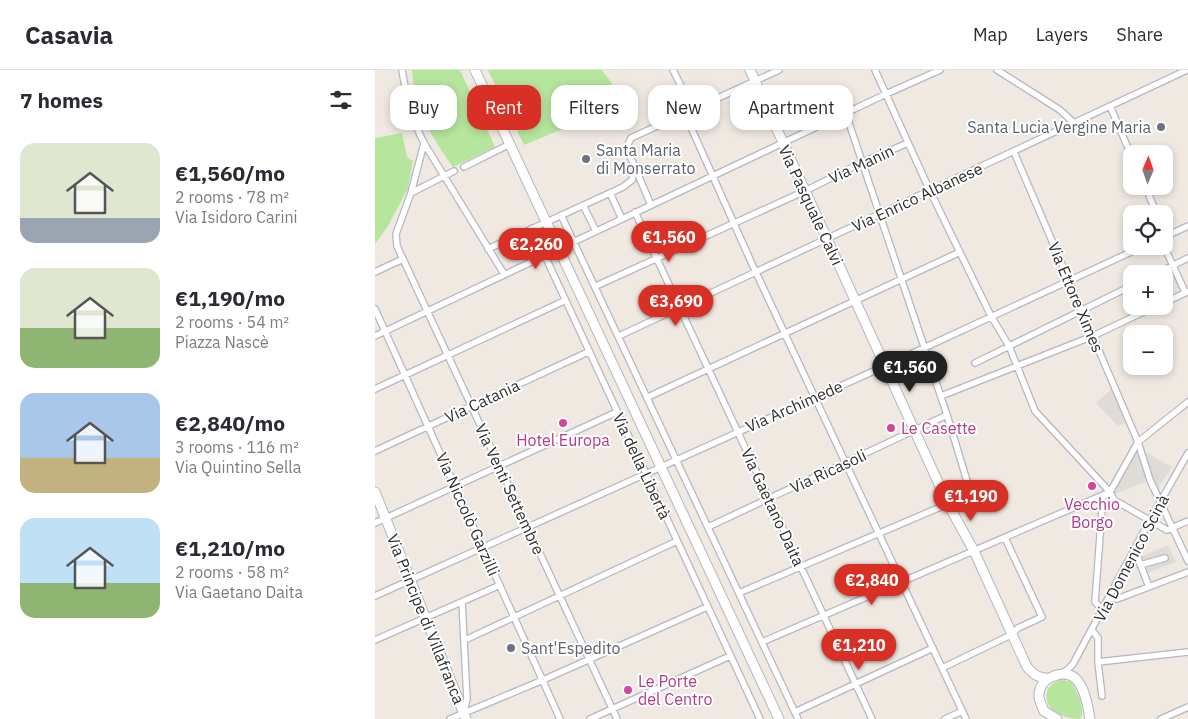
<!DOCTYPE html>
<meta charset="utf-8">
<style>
:root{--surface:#fff;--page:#f2f2f3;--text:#2b2b33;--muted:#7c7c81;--line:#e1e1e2;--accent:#d93025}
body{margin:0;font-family:"IBM Plex Sans",sans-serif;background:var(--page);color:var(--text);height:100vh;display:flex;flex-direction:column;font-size:19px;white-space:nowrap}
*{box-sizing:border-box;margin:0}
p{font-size:16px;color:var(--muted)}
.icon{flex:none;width:28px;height:28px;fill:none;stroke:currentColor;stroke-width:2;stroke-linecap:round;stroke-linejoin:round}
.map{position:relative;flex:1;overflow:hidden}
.details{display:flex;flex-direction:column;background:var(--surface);width:375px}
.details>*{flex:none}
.hud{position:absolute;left:15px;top:15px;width:475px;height:45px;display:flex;gap:10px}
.needle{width:32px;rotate:2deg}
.fabs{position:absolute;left:748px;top:75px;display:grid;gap:10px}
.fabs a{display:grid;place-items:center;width:50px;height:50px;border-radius:10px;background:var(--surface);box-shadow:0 2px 8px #0003;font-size:25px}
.price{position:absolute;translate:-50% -42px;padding:0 11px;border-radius:18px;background:var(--accent);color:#fff;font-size:16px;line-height:32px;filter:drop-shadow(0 1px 2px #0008)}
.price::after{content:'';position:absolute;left:50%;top:30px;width:15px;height:11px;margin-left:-8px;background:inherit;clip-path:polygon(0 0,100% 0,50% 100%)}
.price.current{background:#222;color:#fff}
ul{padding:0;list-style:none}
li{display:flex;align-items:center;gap:15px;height:125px;padding:0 20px}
li span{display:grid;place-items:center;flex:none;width:140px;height:100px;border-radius:15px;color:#555}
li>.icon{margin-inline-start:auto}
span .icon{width:60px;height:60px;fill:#fffc;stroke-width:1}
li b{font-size:21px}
h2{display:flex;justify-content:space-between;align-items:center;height:60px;padding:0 20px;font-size:21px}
.chip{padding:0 18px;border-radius:15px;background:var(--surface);box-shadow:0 2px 8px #0003;font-size:18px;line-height:45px}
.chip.current{background:var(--accent);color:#fff}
header{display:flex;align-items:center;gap:30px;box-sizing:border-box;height:70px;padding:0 25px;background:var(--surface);border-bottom:1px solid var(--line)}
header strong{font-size:24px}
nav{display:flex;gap:28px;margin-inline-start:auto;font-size:18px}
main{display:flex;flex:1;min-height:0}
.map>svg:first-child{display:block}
.green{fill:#b6e59e}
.plaza{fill:#dfdcd8}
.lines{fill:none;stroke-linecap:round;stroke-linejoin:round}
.street-casing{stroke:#b4b7c1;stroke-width:8}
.secondary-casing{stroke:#b4b7c1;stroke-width:11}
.street{stroke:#fff;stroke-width:5.5}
.secondary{stroke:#fff;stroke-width:9}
.worship-dot{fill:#6b7280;stroke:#fff;stroke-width:2}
.hotel-dot{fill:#d1479c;stroke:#fff;stroke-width:2}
.labels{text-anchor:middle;stroke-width:4;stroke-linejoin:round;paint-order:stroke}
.worship-label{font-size:16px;fill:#5b616d;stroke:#fff;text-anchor:start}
.street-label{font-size:16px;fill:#2e2e2e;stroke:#fff}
.hotel-label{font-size:16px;fill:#b23c85;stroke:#fff;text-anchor:start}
</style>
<header>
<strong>Casavia</strong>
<nav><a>Map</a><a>Layers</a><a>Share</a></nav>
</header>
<main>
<section class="details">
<h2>7 homes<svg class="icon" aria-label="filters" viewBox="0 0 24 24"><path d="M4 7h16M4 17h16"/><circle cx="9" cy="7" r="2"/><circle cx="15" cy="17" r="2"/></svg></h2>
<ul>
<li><span style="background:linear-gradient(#dfe7d0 75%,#9aa5b1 0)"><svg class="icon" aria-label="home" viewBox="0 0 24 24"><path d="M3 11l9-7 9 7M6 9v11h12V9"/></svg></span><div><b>€1,560/mo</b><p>2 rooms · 78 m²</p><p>Via Isidoro Carini</p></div></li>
<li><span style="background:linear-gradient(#dfe7d0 60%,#8fb573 0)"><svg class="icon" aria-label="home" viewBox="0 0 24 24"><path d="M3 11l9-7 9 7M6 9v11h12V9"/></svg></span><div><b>€1,190/mo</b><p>2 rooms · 54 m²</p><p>Piazza Nascè</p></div></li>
<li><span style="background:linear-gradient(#a9c7e8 65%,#c2b280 0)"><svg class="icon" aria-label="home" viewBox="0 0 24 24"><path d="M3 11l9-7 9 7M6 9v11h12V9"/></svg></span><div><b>€2,840/mo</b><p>3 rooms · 116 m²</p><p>Via Quintino Sella</p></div></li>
<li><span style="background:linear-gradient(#bfe0f5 65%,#8fb573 0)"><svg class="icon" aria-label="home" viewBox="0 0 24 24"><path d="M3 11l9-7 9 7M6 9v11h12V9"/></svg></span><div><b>€1,210/mo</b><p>2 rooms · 58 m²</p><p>Via Gaetano Daita</p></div></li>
</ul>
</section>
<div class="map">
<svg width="813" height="649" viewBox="0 0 813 649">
<rect width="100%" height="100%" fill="#efe9e1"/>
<path class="green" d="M37,0h48l35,77 -42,20c-14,-20 -29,-42 -36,-66 -3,-10 -4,-21 -5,-31z
M113,0h114l9,12 16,37 -14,6 -3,-8 -24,11 -4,-7 -58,24z
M27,63l5,24 6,4 -5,27 -20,38 -13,18v-106z
M688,610l8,2c6,9 15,28 9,37 -10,0 -24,-4 -30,-12 -9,-12 0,-26 13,-27z"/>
<path class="plaza" d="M739,317l15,34 -11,5 -22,-23z
M760,376l37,21 -16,25 -6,-12 -35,14 -5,-2z
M793,475l8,17 -34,13 -6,-16z"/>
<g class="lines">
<g class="street-casing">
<path id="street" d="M27,0c4,25 10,50 22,73l80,131
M298,0l20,40
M500,0l55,121 61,125 18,30 26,65 75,81 4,8 53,30 21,-9
M622,0l63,40 14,13
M735,36l21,49
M310,44l67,150 214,455
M639,82l124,290 12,38 38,81
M89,97l46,-23
M770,116l12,28
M36,123l43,-22
M235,123l12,26
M208,135l13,26
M276,135l-23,-54v-7l3,-6 148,-68
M260,142l237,507
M186,145l237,504
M157,158l228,491
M789,167l24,-11
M789,176l21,46
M113,179l135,-62 9,-7 2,-11
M28,189l214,460
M0,202l28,-13 -6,-13 -1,-12 15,-41 13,-50
M781,204l32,-16
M221,216l209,-95 58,-29 45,-19
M789,233l23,-11
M0,239l185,410
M0,266l511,-242 54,-24
M244,266l568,-266
M600,293l156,-77
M0,319l189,-88
M566,326l152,-60 63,-30
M273,327l312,-145
M0,381l213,-99
M0,453l242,-111
M333,457l239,-112
M758,481l5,7 11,29
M765,495l25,-7
M364,523l232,-99 -24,-79 -101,-301
M0,526l510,-230 259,-120
M734,528l8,1 71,-27
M87,532l5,97 -3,12
M727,539l-7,-7 8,-106
M717,560l6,8v24l4,34
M0,570l125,-55
M90,570l212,-99
M387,572l348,-150 28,-50 50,-40
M723,592l90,-10
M567,598l69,-33 7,-7 24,-11 -37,-79
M686,603l6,-3 6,-6 77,-144 38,-67
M420,642l138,-64
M75,649l93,-39 164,-73
M215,649l140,-63
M570,649l17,-8
M786,649l27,-12"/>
</g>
<g class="secondary-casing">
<path id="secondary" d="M100,0l304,649
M375,0l198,434 26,47 53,116c7,8 13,12 23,11
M0,422l91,227
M682,649l-13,-8c-3,-7 -7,-14 -4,-22 4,-13 26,-20 36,-10 9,9 12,28 14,40"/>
</g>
<use href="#street" class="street"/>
<use href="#secondary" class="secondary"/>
</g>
<g class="worship-dot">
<circle cx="786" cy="57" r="5"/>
<circle cx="211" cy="89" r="5"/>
<circle cx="136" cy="578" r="5"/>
</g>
<g class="hotel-dot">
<circle cx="188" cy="353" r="5"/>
<circle cx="516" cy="358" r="5"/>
<circle cx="717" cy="416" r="5"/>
<circle cx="253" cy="620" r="5"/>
</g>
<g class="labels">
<g class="worship-label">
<text x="776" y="63" text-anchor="end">Santa Lucia Vergine Maria</text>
<text x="221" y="86">Santa Maria<tspan x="221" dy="18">di Monserrato</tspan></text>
<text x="146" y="584">Sant'Espedito</text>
</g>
<g class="street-label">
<text transform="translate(486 94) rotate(-25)" y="6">Via Manin</text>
<text transform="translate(542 127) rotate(-25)" y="6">Via Enrico Albanese</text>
<text transform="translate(436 135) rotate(65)" y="6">Via Pasquale Calvi</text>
<text transform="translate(701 227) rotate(67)" y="6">Via Ettore Ximes</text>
<text transform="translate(107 331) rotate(-25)" y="6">Via Catania</text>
<text transform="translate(419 336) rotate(-24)" y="6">Via Archimede</text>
<text transform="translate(267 396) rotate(65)" y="6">Via della Libertà</text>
<text transform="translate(453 401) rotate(-25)" y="6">Via Ricasoli</text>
<text transform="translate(135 419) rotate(65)" y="6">Via Venti Settembre</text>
<text transform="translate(398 437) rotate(65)" y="6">Via Gaetano Daita</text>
<text transform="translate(93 444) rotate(66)" y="6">Via Niccolò Garzilli</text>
<text transform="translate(756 488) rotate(-62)" y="6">Via Domenico Scinà</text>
<text transform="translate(51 549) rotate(68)" y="6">Via Principe di Villafranca</text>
</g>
<g class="hotel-label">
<text x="526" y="364">Le Casette</text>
<text x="188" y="376" text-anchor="middle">Hotel Europa</text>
<text x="717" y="440" text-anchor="middle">Vecchio<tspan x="717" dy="18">Borgo</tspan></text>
<text x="263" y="617">Le Porte<tspan x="263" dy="18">del Centro</tspan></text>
</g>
</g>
</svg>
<div class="fabs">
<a><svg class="needle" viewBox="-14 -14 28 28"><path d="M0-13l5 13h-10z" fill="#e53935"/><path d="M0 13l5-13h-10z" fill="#7c7c81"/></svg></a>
<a><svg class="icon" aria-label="locate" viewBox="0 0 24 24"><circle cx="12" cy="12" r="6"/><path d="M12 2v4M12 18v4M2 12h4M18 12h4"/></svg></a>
<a>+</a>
<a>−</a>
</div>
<b class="price" style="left:294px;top:193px">€1,560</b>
<b class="price" style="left:161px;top:200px">€2,260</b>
<b class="price" style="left:301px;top:257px">€3,690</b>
<b class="price current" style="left:535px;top:323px">€1,560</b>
<b class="price" style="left:596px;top:452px">€1,190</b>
<b class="price" style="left:497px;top:536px">€2,840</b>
<b class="price" style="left:484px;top:601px">€1,210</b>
<div class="hud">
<a class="chip">Buy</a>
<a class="chip current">Rent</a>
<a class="chip">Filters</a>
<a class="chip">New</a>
<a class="chip">Apartment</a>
</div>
</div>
</main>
